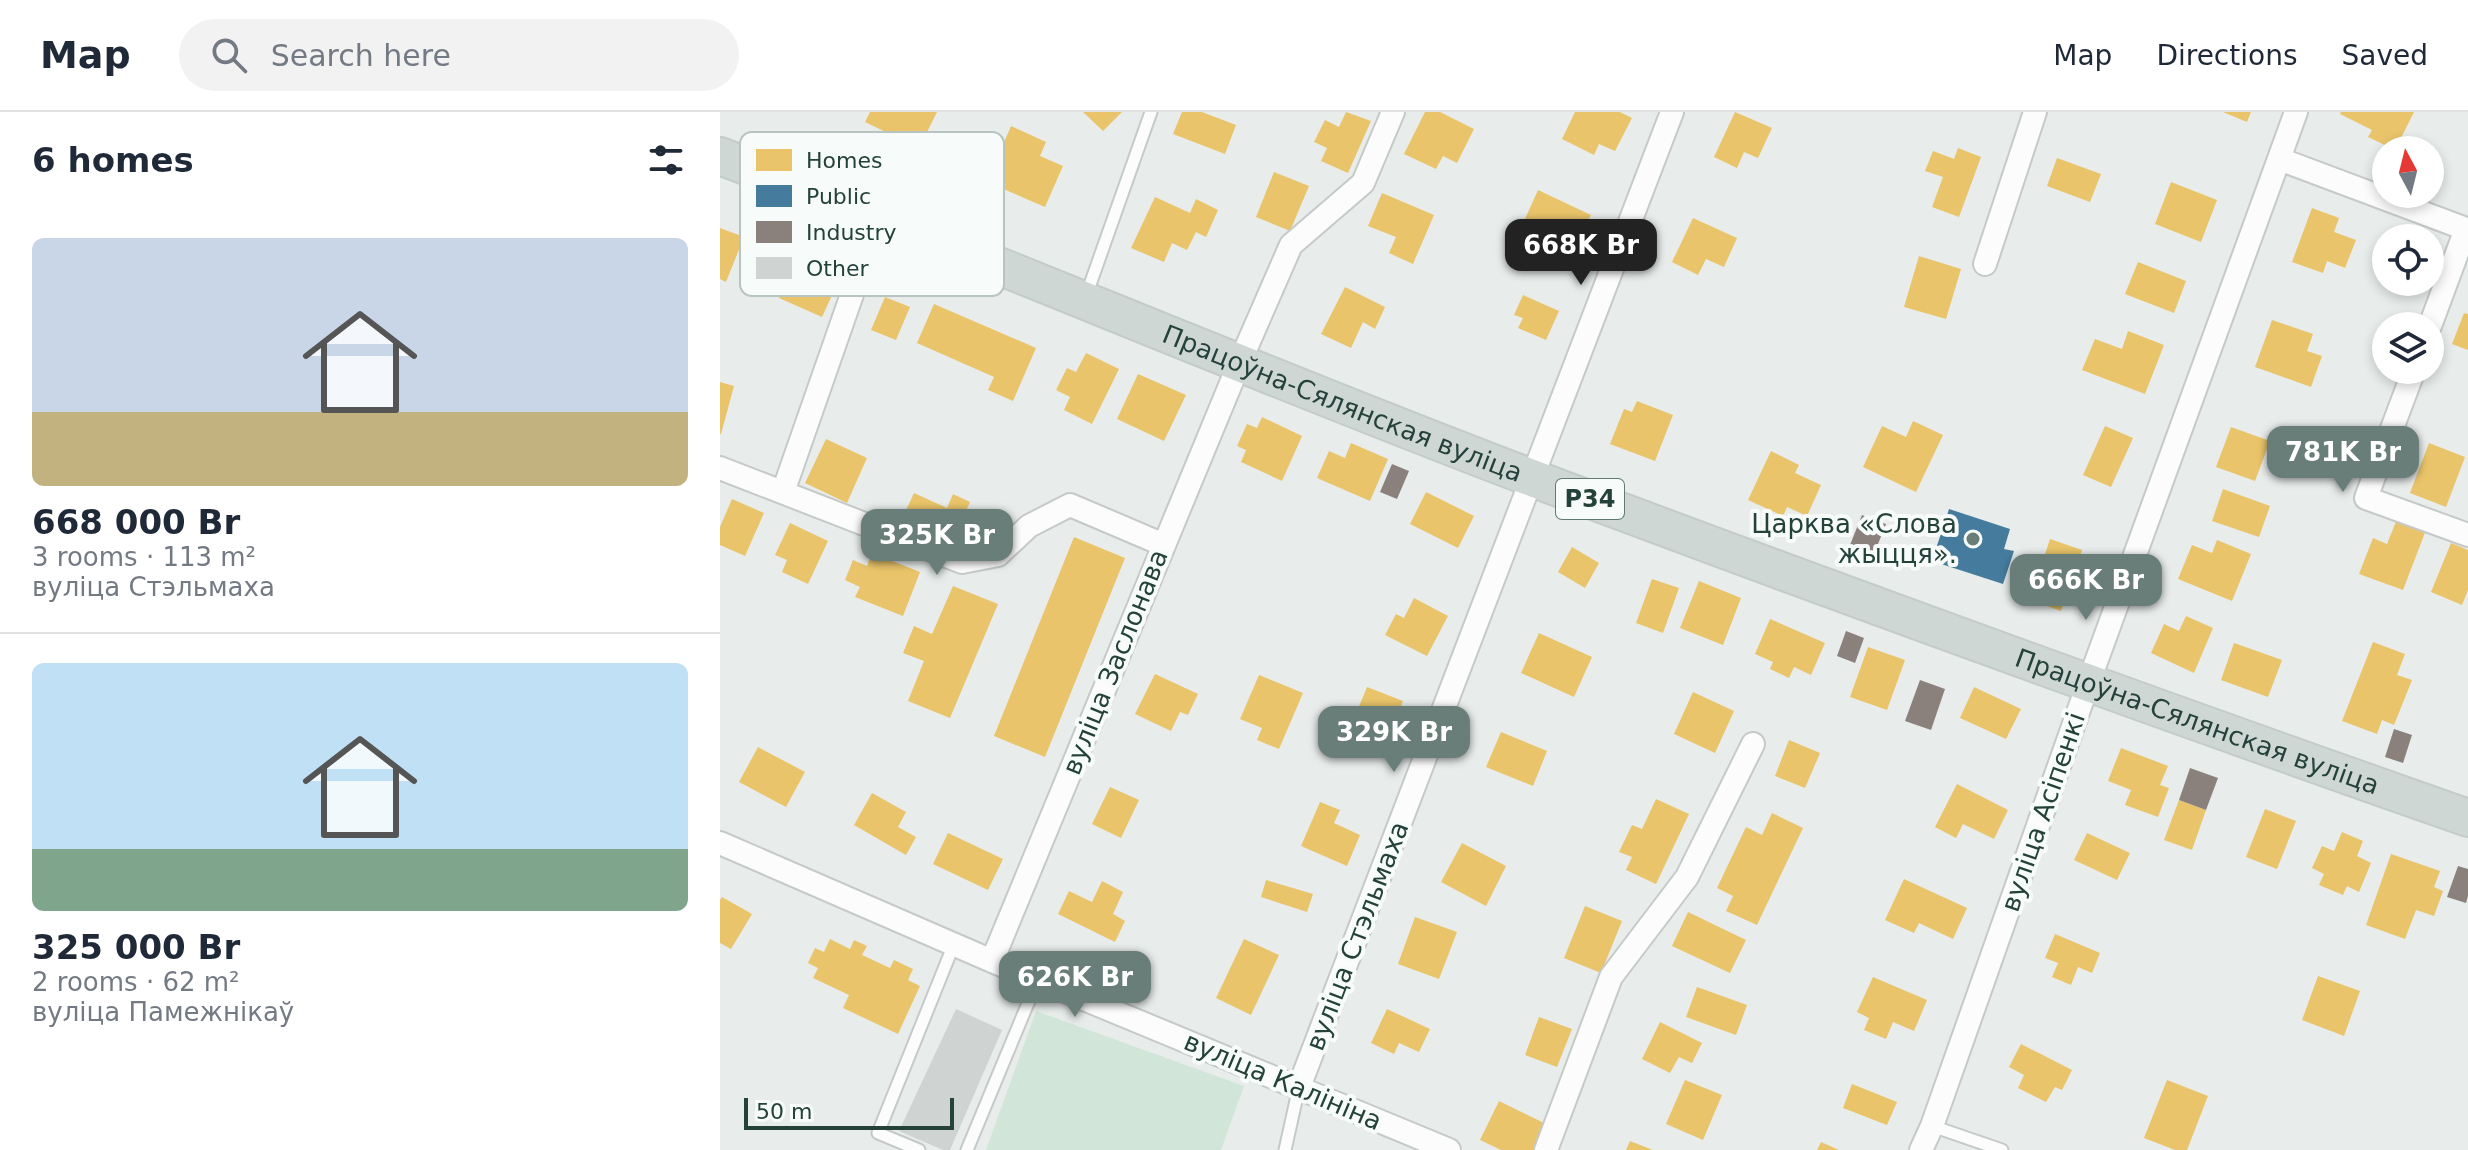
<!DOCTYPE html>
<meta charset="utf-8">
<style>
:root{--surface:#fff;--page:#f2f2f3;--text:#1f2937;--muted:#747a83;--line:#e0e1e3;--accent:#697e78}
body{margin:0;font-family:"DejaVu Sans",sans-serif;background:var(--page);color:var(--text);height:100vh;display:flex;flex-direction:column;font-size:30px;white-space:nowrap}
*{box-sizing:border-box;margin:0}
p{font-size:26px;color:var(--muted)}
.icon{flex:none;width:44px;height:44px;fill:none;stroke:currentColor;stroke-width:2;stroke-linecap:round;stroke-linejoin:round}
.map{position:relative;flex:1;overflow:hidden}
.side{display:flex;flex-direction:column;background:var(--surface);width:720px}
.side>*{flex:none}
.needle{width:52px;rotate:353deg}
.controls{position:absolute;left:1652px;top:24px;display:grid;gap:16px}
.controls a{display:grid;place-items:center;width:72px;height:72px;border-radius:50%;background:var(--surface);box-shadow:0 4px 12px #0003;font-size:40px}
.scale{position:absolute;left:24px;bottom:20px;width:210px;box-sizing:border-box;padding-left:8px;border:4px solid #24423a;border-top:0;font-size:22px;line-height:28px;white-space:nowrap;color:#24423a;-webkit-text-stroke:6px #f7fbf9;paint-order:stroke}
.price{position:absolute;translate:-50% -68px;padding:0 18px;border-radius:16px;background:var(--accent);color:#fff;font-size:26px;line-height:52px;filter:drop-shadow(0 2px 4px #0008)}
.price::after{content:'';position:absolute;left:50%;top:48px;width:24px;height:18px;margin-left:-12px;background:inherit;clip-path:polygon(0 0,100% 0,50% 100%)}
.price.on{background:#222;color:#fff}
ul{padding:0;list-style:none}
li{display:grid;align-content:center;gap:16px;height:424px;padding:0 32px}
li+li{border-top:2px solid var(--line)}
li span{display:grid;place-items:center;height:248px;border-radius:12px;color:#555}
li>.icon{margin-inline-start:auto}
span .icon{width:144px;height:144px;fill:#fffc;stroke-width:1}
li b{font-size:34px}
h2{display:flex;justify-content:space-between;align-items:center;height:96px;padding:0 32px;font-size:34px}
header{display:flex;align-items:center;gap:48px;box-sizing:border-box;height:112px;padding:0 40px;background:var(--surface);border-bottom:2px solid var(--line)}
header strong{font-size:38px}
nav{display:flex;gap:44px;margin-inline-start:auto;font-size:28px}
.search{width:560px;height:72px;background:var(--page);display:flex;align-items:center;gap:20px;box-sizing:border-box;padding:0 28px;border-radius:44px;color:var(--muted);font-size:30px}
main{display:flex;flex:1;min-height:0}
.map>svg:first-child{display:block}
.green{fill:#d1e6d8}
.homes{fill:#e9c46a}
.public{fill:#457b9d}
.industry{fill:#8a817c}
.building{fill:#cfd4d2}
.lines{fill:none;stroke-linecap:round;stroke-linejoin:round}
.service-casing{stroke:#c5cac8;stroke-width:15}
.minor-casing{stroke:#c5cac8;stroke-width:26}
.primary-casing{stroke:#c3ccc9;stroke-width:40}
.service{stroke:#fcfcfc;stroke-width:11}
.minor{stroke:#fcfcfc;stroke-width:22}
.primary{stroke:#cfd7d5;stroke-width:36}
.poi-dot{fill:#697e78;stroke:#f7fbf9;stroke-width:3}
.labels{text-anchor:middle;stroke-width:8;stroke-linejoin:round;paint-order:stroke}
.shield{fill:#f7fbf9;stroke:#637a73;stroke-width:2}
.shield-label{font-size:24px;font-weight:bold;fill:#24423a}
.street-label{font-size:26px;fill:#24423a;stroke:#f7fbf9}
.poi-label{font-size:26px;fill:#24423a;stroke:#f7fbf9;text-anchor:end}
.key{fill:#f7fbf9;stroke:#b8c4c0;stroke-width:2}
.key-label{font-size:22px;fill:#24423a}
</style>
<header>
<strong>Map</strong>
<div class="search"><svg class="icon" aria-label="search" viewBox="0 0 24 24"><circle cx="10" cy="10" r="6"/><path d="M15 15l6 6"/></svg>Search here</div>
<nav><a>Map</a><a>Directions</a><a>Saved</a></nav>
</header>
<main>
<section class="side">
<h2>6 homes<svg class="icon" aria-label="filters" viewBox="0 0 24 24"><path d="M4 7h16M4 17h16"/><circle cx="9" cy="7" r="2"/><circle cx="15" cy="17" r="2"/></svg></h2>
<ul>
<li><span style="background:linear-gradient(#c9d6e8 70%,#c2b280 0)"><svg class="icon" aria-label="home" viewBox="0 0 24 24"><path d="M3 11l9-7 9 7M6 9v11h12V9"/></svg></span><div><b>668 000 Br</b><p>3 rooms · 113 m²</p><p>вуліца Стэльмаха</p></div></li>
<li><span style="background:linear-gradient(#bfe0f5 75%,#7fa58c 0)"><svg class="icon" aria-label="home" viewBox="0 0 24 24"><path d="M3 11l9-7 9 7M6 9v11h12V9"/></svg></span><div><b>325 000 Br</b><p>2 rooms · 62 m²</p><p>вуліца Памежнікаў</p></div></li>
</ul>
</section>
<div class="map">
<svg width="1748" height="1038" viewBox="0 0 1748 1038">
<rect width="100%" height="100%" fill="#e8edeb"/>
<path class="green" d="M316,899l208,75 -23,64h-235z"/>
<path class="homes" d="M150,0h67l-18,36 -54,-26z
M363,0h39l-19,19z
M462,0h20l34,13 -11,29 -52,-20z
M626,0l25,9 -23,52 -27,-12 6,-13 -13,-6 11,-22 14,7z
M705,0h15l34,17 -17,34 -14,-7 -7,13 -32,-15z
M855,0h45l12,6 -17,33 -16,-7 -5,11 -32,-16z
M1015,0l37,16 -14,30 -14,-6 -7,16 -23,-11z
M1503,0h28l-4,10z
M1621,0h73l-19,38 -27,-13 4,-7 -32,-16z
M291,14l35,16 -6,14 23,10 -18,41 -58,-25z
M1238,36l23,9 -22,60 -27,-10 11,-30 -18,-6 8,-20 21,8z
M1337,46l44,16 -11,28 -43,-16z
M554,60l35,14 -19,45 -34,-14z
M1451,70l46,18 -16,42 -46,-18z
M818,78l53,25 -14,28 -52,-24z
M662,81l52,22 -21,49 -24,-11 7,-16 -28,-11z
M435,85l35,16 6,-14 22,11 -12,27 -10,-5 -9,18 -15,-7 -8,19 -33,-14z
M1592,96l27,10 -5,14 22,8 -11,28 -18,-7 -4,12 -31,-11z
M973,106l44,20 -13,29 -18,-8 -8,16 -26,-13z
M0,116l24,9 -18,45 -6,-3z
M1199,144l42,13 -15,50 -42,-12z
M77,146l43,20 -18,39 -43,-19z
M1418,150l48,19 -12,32 -49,-19z
M625,175l40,20 -10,22 -12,-7 -12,26 -30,-14z
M803,183l36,16 -13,29 -28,-12 5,-10 -9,-3z
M165,185l25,10 -14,33 -25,-10z
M214,192l102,44 -23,53 -25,-11 6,-13 -77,-34z
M1744,201l4,1v36l-16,-6z
M1552,208l41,14 -6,17 15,5 -11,31 -56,-20z
M1408,219l36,14 -19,49 -63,-24 13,-31 27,10z
M366,241l33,16 -27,55 -28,-14 6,-13 -14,-7 11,-22 9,4z
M418,262l48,21 -22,46 -47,-22z
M0,270l14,4 -13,48h-1z
M917,289l36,14 -18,46 -45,-17 14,-35 8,3z
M542,305l40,19 -20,45 -41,-19 5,-12 -9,-4 10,-22 10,4z
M1193,309l30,14 -27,57 -53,-25 19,-41 24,11z
M1385,314l28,12 -22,49 -28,-12z
M1511,315l39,14 -15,40 -39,-14z
M106,327l41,19 -20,45 -42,-20z
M631,331l37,16 -18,42 -53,-23 12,-27 16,7z
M1709,331l36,14 -19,50 -36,-14z
M1051,339l28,14 -4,8 26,12 -14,31 -20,-9 -4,9 -35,-16z
M1503,377l47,17 -11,31 -47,-16z
M706,380l48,24 -16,32 -48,-24z
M194,381l33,15 6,-14 17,8 -17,39 -51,-22z
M12,387l32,14 -19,43 -25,-11v-18z
M1677,407l29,11 -23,60 -44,-16 14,-36 14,6z
M70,411l38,18 -20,43 -26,-12 5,-12 -12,-5z
M354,425l51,21 -80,199 -51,-21z
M1330,427l32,11 -21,61 -31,-11z
M1497,428l34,14 -19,47 -54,-22 14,-34 20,8z
M1731,431l17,7v40l-6,15 -31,-13z
M852,435l27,16 -14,25 -27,-16z
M152,441l48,19 -17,44 -48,-19 5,-10 -15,-7 8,-20 14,6z
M932,467l27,9 -16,45 -27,-10z
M979,469l42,17 -18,47 -43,-17z
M233,474l45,18 -48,114 -42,-17 16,-40 -21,-8 11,-27 18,8z
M694,486l34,18 -21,40 -42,-21 11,-21 8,4z
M1466,504l27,12 -19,45 -43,-20 13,-29 15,7z
M1050,507l55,24 -14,32 -17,-8 -5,11 -19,-9 3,-7 -18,-8z
M819,521l53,24 -18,40 -53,-24z
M1653,530l32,12 -8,21 15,5 -18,45 -12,-5 -5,14 -35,-13z
M1514,531l48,17 -14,37 -47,-17z
M1148,535l37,13 -18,50 -37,-13z
M435,562l43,20 -10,21 -8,-3 -9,19 -36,-17z
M539,563l44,18 -24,56 -22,-9 5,-12 -22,-9z
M647,575l36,14 -14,37 -14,-6 -3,8 -23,-9z
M1254,575l47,22 -15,30 -46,-21z
M973,580l41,19 -19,42 -41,-19z
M781,620l46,19 -14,35 -47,-19z
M1069,628l31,13 -15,35 -30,-12z
M38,635l47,25 -19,35 -47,-25z
M1401,636l47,18 -8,19 9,3 -11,29 -33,-12 6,-15 -23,-9z
M1237,672l51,26 -14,29 -31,-15 -7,14 -21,-11z
M390,675l29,13 -18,38 -29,-14z
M152,681l34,19 -8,15 18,10 -10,18 -52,-30z
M936,687l33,15 -33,70 -30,-14 6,-13 -13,-5 13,-27 10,4z
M1459,688l27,10 -14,40 -28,-10z
M600,690l20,8 -6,13 26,12 -13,31 -46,-20z
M1545,697l31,12 -19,48 -31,-12z
M1052,701l31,15 -46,97 -31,-14 7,-15 -16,-8 29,-61 16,8z
M1622,720l21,9 -6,15 14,7 -12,29 -12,-6 -4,9 -24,-10 5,-11 -12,-6 10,-22 12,5z
M228,721l55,26 -15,31 -55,-26z
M1367,721l43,20 -13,27 -43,-20z
M742,731l44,23 -20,40 -45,-24z
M1671,742l49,17 -6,16 9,4 -9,25 -18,-6 -11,29 -39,-14z
M1184,767l63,29 -14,31 -34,-16 -5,10 -29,-13z
M546,768l47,14 -6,18 -46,-15z
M382,769l21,11 -10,22 12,7 -10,21 -57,-28 11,-23 23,11z
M2,785l30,17 -21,35 -11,-6v-43z
M865,794l37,15 -21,52 -37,-15z
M968,800l58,28 -16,33 -58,-27z
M695,805l42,15 -18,47 -41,-15z
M1335,822l45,19 -8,20 -14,-6 -7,18 -19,-8 6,-14 -13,-5z
M110,827l20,10 4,-9 13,6 -5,9 28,13 4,-8 19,9 -5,11 12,6 -22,48 -55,-26 6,-13 -36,-17 5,-10 -10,-5 7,-15 9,4z
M524,827l35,16 -28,60 -35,-17z
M1598,864l42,15 -16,45 -42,-16z
M1153,865l54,23 -13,31 -21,-9 -7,17 -22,-9 5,-12 -12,-6z
M977,875l50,18 -11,30 -50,-18z
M667,897l43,20 -11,23 -20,-9 -5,11 -23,-11z
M819,905l33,12 -15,38 -32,-12z
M940,910l42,21 -10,20 -13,-6 -9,16 -28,-14z
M1301,932l51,26 -10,20 -7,-3 -9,15 -28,-14 6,-13 -15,-8z
M965,968l37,15 -19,45 -37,-16z
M1447,968l41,16 -21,54h-12l-31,-12z
M1132,972l45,18 -10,23 -44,-17z
M779,989l47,23 -13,26h-32l-21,-10z
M910,1029l23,9h-27z
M1101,1030l18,8h-22z"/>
<path class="public" d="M1229,397l61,20 -6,20 10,2 -11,33 -71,-23z"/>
<path class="industry" d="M672,352l17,7 -12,28 -17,-7z
M1142,403l24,9 -12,30 -24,-9z
M1126,519l18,7 -9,25 -18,-7z
M1200,568l25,9 -14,41 -26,-9z
M1674,617l18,6 -9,28 -18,-6z
M1470,656l28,10 -12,32 -27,-10z
M1738,754l10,3v27l-2,7 -19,-6z"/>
<path class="building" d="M236,897l46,21 -52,120h-7l-44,-19z"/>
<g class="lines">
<g class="service-casing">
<path id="service" d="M366,184l65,-184
M1212,1014l70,24
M199,1038l-41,-17 76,-189
M247,1038l71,-171
M565,1038l14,-63"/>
</g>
<g class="minor-casing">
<path id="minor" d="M1559,47l187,70 -36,97
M1265,152l50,-152
M1694,258l-48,128 102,37
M0,356l242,94 36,-7 31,-29 41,-21 94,40
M63,380l96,-275
M0,731l272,118 457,189
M272,849l247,-597 52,-119 72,-62 30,-71
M579,975l373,-975
M826,1038l65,-173 76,-100 66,-133
M1201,1038l11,-24 156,-442 208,-572"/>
</g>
<g class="primary-casing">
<g id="primary">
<path id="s1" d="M0,44c272,104 540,219 812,322 311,117 623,230 936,340"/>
</g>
</g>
<use href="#service" class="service"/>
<use href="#minor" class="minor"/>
<use href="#primary" class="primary"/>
</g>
<circle class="poi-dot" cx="1253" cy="427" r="8"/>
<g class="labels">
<rect class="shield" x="836" y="367" width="68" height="40" rx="6"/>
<g class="shield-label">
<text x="870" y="395">Р34</text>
</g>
<g class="street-label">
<text dy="9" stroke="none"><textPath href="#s1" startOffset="670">Працоўна-Сялянская вуліца</textPath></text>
<text transform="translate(395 550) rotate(-68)" y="9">вуліца Заслонава</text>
<text dy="9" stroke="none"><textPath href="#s1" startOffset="1582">Працоўна-Сялянская вуліца</textPath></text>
<text transform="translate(1323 700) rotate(-71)" y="9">вуліца Асіпенкі</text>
<text transform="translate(637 824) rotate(-69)" y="9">вуліца Стэльмаха</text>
<text transform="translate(563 969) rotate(23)" y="9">вуліца Калініна</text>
</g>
<g class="poi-label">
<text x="1237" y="421">Царква «Слова<tspan x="1237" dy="30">жыцця».</tspan></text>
</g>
</g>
<rect x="20" y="20" width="264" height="164" rx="12" class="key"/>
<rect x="36" y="37" width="36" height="22" fill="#e9c46a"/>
<rect x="36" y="73" width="36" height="22" fill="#457b9d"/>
<rect x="36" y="109" width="36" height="22" fill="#8a817c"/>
<rect x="36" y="145" width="36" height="22" fill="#cfd4d2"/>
<g class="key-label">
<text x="86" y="56">Homes</text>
<text x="86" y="92">Public</text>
<text x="86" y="128">Industry</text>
<text x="86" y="164">Other</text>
</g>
</svg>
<div class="controls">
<a><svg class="needle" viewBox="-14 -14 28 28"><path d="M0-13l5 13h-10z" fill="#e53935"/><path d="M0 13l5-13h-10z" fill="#747a83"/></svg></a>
<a><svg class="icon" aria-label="locate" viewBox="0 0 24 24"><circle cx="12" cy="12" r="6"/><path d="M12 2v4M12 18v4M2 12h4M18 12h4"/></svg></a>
<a><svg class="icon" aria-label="layers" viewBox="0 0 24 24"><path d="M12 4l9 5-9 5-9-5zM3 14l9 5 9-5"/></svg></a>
</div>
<div class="scale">50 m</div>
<b class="price on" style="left:861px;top:175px">668K Br</b>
<b class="price" style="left:1623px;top:382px">781K Br</b>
<b class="price" style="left:217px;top:465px">325K Br</b>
<b class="price" style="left:1366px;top:510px">666K Br</b>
<b class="price" style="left:674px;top:662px">329K Br</b>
<b class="price" style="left:355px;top:907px">626K Br</b>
</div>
</main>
